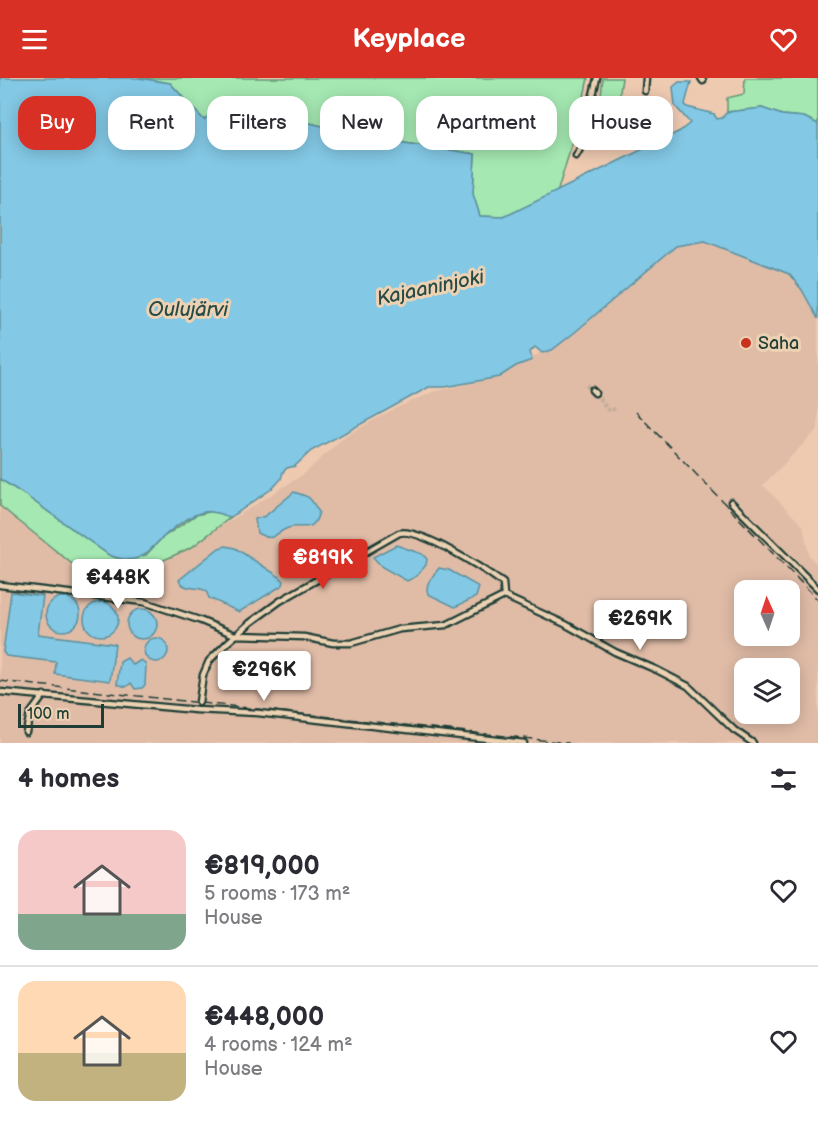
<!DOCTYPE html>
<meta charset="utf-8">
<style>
:root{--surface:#fff;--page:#f7f7f7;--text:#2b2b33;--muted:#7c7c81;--line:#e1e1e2;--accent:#d93025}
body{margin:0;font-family:"Balsamiq Sans",sans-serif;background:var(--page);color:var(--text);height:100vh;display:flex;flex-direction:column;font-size:22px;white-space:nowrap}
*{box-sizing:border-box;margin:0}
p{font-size:20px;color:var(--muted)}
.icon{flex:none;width:33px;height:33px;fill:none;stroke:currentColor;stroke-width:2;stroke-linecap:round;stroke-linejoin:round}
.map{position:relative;height:665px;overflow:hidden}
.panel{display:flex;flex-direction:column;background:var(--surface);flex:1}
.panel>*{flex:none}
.hud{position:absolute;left:18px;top:18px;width:783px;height:54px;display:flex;gap:12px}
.needle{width:39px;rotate:357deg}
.buttons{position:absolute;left:734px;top:502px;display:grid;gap:12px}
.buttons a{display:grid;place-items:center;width:66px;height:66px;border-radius:12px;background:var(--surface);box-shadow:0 3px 15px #0003;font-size:30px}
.scale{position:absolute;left:18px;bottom:15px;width:86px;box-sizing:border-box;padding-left:6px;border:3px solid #1f3d34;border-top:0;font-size:16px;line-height:21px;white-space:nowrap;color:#1f3d34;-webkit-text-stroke:4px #ecd1b3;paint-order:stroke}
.price{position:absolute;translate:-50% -51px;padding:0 14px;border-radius:6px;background:#fff;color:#222;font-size:20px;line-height:39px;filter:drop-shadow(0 2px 3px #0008)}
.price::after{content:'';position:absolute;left:50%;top:36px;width:18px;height:14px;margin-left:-9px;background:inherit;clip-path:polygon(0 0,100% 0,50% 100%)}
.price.selected{background:var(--accent);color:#fff}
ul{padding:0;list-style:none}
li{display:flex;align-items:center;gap:18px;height:150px;padding:0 18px}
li+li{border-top:2px solid var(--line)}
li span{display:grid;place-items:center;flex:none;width:168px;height:120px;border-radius:18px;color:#555}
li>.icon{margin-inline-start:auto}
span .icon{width:72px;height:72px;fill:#fffc;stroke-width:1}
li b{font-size:26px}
h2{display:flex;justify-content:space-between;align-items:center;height:72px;padding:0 18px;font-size:26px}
.pill{padding:0 21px;border-radius:18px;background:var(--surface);box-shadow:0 3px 15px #0003;font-size:21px;line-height:54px}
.pill.selected{background:var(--accent);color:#fff}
header{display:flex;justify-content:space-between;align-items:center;height:78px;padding:0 18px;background:var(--accent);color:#fff;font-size:27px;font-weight:800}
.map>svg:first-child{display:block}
.built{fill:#e0bca7;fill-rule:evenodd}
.green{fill:#a5e8b2;stroke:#629273;stroke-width:1.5}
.water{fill:#83c8e4;stroke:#5b909e;stroke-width:1.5}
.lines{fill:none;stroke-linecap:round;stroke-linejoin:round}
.street-tunnel{stroke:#c5ae98;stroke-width:4.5;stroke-dasharray:4.5 2;stroke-linecap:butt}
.street-casing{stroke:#1f3d34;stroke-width:9}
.street{stroke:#ecd1b3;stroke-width:4.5}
.rail{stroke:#1f3d34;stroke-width:1.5;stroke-dasharray:9 4.5;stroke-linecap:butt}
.poi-dot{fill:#c8321e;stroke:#ecd1b3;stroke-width:2}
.labels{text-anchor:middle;stroke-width:6;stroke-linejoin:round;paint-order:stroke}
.poi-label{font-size:18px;fill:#1f3d34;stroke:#ecd1b3;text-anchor:start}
.water-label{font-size:20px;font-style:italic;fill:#294b46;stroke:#ecd1b3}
</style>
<header><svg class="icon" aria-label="menu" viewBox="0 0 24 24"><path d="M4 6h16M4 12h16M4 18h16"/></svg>Keyplace<svg class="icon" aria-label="heart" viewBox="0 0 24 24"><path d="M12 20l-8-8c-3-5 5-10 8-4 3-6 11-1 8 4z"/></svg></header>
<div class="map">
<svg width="818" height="665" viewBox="0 0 818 665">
<rect width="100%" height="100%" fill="#eecab1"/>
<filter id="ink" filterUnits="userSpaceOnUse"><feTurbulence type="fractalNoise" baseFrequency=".0167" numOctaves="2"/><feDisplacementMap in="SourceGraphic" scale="12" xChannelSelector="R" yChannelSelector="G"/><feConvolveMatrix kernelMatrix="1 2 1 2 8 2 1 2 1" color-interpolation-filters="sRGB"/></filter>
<g filter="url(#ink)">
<path class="built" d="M705,163l84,33 13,16 16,29v110l-55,56 40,41 6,29 9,11v177h-818v-238l112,79 39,-17 77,-45 76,-48 41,-38 49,-27 39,-17 66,-15 75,-44 102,-87zM744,513h45v45h-45zM744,591h45v45h-45z"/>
<path class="green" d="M139,0h449l-10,46 -21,69 -53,24 -24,-1 -7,-22 2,-40 -109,-17 -80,-20 -45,-8 3,-8h-19l-21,19 -34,-37z
M603,0h19l-7,47 -20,16 -4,-9 7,-12z
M745,0h73v46l-14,-7 -22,-2 -20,-7 -35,4v-14l17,-4z
M0,401l25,16 84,60 11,4 26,-4 16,-17 34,-23 17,-4 18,6 -39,30 -80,37 -21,-5 -91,-73z"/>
<path class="water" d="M0,0h139l31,5 34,37 21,-19 19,-1 -2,9 44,8 80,20 109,17 -2,40 7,22 24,1 176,-86 10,-8 -15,-17 -2,-19 6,-5h12l-6,22 2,3 27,7 3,5 5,-1 5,-6 35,-4 20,7 22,2 14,7v195l-16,-29 -13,-16 -84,-33 -29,5 -102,87 -22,17 -10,3 -7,-6 -5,5 2,8 -16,6 -17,11 -54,10h-16l-118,64 -16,15 -8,2 -4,4 -2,7 -8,9 -42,29c-10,-2 -17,-7 -27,-5 -14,3 -32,17 -43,27 -18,18 -25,27 -52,16l-84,-60 -25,-16z
M294,414c19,6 15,5 25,20 -6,23 -16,11 -31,16 -16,6 -12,15 -31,5l-2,-14 10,-3z
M396,467l26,9 5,5 -1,6 -9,11 -10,5 -25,-14 -9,-10z
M226,468l9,2 45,29 4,4 -1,4 -44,27 -30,-14 -3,-7c-10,-6 -20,1 -27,-11l40,-32z
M439,490l10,2 30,17 -3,10 -21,10 -27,-13c-4,-11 5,-17 11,-26z
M11,514l32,4 -5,38 77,10 -5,37 -55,-7 1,-12 -50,-6 -3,-4z
M46 536a17 17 0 1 1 34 0a17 17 0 1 1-34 0Z
M84 541a17 17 0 1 1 34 0a17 17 0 1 1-34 0Z
M127 546a15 15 0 1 1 30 0a15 15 0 1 1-30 0Z
M144 572a12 12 0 1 1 24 0a12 12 0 1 1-24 0Z
M127,580l6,7 8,-5 5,4 -1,21 -3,3 -7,1 -4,-6 -5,4 -9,-3 3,-22z"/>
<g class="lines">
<path class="street-tunnel" d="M586,307l6,5
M595,315l13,17 3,-2 4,2"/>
<g class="street-casing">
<path id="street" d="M701,0l2,3
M645,13l1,-13
M576,78l4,-7 17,-71
M592,312l3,3
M731,424l87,87
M0,507l144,17 55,18 36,15 69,2 29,6h18l49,-14 46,-4 58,-29 -1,-13c-18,-13 -84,-56 -104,-50l-119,68 -30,22 -23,20 -18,18 -6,14 -4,27
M504,518l61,28 50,28 42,18 31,16 46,44 19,13
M0,614l196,18 62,3 266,30
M26,654l4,-18 14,-19"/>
</g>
<use href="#street" class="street"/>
<path class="rail" d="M636,334l182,188
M0,603l569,62"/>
</g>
</g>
<circle class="poi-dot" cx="746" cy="265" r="6"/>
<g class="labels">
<g class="poi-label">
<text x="758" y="271">Saha</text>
</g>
<g class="water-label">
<text transform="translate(430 209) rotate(-12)" y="7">Kajaaninjoki</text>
<text x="188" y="238">Oulujärvi</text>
</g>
</g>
</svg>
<div class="buttons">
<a><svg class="needle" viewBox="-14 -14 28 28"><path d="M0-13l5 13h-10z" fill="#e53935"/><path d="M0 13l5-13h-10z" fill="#7c7c81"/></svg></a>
<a><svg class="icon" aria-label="layers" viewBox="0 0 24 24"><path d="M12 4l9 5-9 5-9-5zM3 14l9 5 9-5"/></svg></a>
</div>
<div class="scale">100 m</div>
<b class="price selected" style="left:323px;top:512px">€819K</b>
<b class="price" style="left:118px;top:532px">€448K</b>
<b class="price" style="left:640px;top:573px">€269K</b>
<b class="price" style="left:264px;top:624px">€296K</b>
<div class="hud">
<a class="pill selected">Buy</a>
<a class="pill">Rent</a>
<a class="pill">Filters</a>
<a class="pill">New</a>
<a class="pill">Apartment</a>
<a class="pill">House</a>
</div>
</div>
<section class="panel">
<h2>4 homes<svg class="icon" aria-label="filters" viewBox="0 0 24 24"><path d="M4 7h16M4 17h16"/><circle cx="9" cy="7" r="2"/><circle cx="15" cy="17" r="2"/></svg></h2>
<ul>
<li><span style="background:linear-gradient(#f6c9c9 70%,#7fa58c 0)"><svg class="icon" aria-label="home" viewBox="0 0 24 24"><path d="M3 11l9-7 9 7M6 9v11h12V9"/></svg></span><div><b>€819,000</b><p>5 rooms · 173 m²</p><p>House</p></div><svg class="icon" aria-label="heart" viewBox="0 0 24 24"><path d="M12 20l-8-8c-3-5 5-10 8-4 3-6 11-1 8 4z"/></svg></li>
<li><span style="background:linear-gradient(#ffd9b3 60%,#c2b280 0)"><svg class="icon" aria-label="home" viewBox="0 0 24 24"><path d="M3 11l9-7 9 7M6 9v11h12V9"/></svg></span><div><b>€448,000</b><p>4 rooms · 124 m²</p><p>House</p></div><svg class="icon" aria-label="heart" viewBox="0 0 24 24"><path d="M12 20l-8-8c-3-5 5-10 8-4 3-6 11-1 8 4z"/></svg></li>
</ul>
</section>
